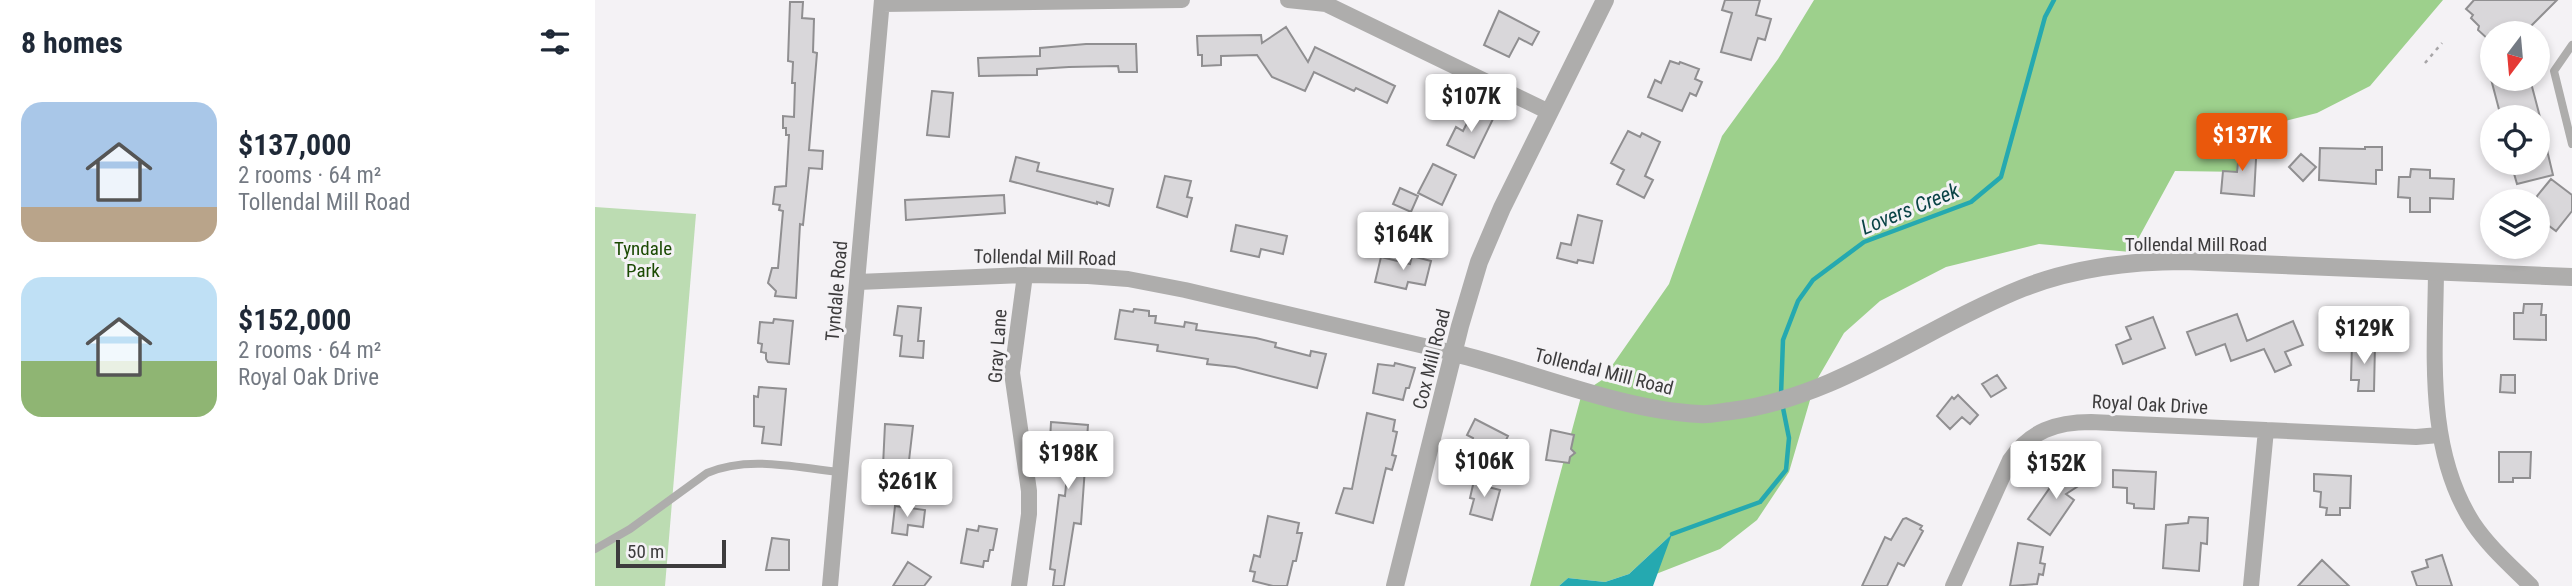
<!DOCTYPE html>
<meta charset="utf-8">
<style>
:root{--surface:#fff;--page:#f6f6f7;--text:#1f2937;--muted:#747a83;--accent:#ea580c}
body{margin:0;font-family:"Roboto Condensed",sans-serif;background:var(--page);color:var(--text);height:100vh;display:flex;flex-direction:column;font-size:26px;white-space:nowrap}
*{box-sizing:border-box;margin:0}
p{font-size:23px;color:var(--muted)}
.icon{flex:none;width:38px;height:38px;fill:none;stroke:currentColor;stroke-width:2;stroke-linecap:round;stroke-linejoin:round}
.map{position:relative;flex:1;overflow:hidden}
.panel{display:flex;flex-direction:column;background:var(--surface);width:595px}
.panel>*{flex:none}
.needle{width:46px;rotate:196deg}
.buttons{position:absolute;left:1885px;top:21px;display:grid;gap:14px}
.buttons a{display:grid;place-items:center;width:70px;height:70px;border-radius:50%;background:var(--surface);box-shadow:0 4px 10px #0003;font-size:35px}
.scale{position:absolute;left:21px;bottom:18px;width:110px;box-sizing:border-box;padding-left:7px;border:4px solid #3d3c3d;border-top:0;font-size:19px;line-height:24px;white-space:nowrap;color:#3d3c3d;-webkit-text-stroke:5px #f4f2f5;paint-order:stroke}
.price{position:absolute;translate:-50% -60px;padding:0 16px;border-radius:7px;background:#fff;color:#222;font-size:23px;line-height:46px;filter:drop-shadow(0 2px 4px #0008)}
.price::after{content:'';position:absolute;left:50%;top:42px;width:21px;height:16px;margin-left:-10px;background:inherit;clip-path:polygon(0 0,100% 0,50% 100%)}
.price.on{background:var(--accent);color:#fff}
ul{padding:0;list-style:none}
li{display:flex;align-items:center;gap:21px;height:175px;padding:0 21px}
li span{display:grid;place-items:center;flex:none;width:196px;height:140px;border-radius:21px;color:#555}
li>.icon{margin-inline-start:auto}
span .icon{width:84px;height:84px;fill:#fffc;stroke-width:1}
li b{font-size:30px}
h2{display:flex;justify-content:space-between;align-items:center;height:84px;padding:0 21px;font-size:30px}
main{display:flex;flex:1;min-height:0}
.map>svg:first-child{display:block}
.green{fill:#bcdcb2}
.forest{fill:#9dd08c}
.water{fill:#25a9b0}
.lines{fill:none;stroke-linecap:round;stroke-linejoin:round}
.stream{stroke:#25a9b0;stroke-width:4.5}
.building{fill:#d9d7da;stroke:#908f91;stroke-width:2}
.path{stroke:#a7a5a7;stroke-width:2.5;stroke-dasharray:3.5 5;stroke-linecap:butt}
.service{stroke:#aeadac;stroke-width:8}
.minor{stroke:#aeadac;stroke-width:16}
.tertiary{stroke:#aeadac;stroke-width:18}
.labels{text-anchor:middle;stroke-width:6;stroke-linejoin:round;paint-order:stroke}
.street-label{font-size:19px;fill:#3d3c3d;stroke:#f4f2f5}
.park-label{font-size:19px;fill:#1b4a03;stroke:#f4f2f5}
.water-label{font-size:21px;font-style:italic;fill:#094245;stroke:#f4f2f5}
</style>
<main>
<section class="panel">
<h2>8 homes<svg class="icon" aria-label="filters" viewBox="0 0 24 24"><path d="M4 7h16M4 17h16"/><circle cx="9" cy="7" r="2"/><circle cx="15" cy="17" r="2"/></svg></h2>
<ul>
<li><span style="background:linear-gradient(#a9c7e8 75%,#b9a48a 0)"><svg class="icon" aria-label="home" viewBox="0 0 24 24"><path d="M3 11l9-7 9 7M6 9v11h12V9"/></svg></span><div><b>$137,000</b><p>2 rooms · 64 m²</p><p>Tollendal Mill Road</p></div></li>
<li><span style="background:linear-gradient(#bfe0f5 60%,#8fb573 0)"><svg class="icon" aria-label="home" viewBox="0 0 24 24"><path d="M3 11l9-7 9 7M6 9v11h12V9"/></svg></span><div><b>$152,000</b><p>2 rooms · 64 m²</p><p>Royal Oak Drive</p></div></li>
</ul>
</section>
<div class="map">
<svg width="1977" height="586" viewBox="0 0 1977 586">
<rect width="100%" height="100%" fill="#f4f2f5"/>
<path class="green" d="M0,207l101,7 -31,372h-70z"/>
<path class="forest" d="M1219,0h629l-73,86 -53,27 -52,13 -19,21v25l-71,-1 -44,81 -92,-8 -93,23 -66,34 -36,32 -29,50 -26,89 -32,48 -37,29 -64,25 15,-39 -42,39 -24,8 -37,-4 -9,8h-29l52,-193 20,-13 67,-96 53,-148 56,-77z"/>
<path class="water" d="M1077,534l-19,52h-94l9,-8 37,4 24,-8z"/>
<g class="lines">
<path class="stream" d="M1186,395l2,-55 15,-39 15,-21 51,-38 107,-40 30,-25 44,-160 9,-17
M1077,534l88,-32 26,-32 3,-32 -7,-35"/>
</g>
<path class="building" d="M1130,0h35l-4,15 15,4 -6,21 -7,-2 -7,22 -30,-8 11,-39 -10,-3z
M1879,0h83l-33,33h-32l-2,8 -12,-11 1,-4 -8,-8 2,-3 -7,-6z
M195,2h13l-1,16 12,1 -1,33 4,1 -8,97 14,1 -1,18 -13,-1 -6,57 -3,-1 -4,74 -21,-2 1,-5 -8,-8 4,-15h6l5,-57 -4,-1 1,-5 -7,-1 2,-17 11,-1 3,-51h-3v-7h-3v-12l11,1 1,-34h-3l1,-21 -5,-1z
M904,11l40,21 -7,13 -13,-7 -10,19 -25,-12z
M691,27l22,35 7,-15 80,39 -8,17 -31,-15 -2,3 -40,-19 -9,19 -33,-14 -15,-22 -36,1v9l-19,1v-11h-4l-1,-19 64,-1 1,8z
M491,44h50l1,28h-18l-1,-6 -49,1 -32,2v6l-58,1 -1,-18 62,-2v-8z
M1075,61l9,3 1,-2 19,7 -4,10 7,3 -6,14 -6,-3 -8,18 -34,-14 7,-17 6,3z
M1896,79h39l10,38h-39z
M337,91l21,2 -4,44 -22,-2z
M879,109l19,10 -19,39 -27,-13 9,-18 7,4z
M1942,129h5l11,46 -36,9 -6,-21h26z
M1033,131l12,6 2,-4 18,9 -15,34 8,4 -9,18 -27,-14 7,-14 -13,-7z
M1650,140l12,1 -3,55 -33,-3 2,-22 14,1 2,-18 4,1z
M1770,147h17v23h-6v14l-57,-4 1,-32 45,1z
M1706,154l15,13 -13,14 -14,-14z
M421,157l23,6 -2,8 76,18 -4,17 -12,-4v2l-87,-23z
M838,164l23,11 -14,30 -24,-12z
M1816,169l19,1v8l24,1 -1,20 -23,-1v14h-20v-14l-12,-1 1,-20h11z
M570,176l26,5 -4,16 5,1 -5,19 -30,-10z
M1956,179l21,16v16l-16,20 -19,-14v-21z
M805,188l18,8 -7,16 -18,-8z
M409,195l1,18 -99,7 -1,-20z
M983,215l24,6 -9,42 -15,-3 -1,3 -20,-5 4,-15 10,2z
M641,225l51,11 -4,18 -22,-5 -2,8 -28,-6z
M817,256l19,5 -6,24 -17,-3 -2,7 -31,-7 6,-25 29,7z
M1929,304h18l-1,11h5v25l-32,-1v-26h9z
M303,306l23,2 -3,33h6l-1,17 -23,-2 2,-20 -8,-1z
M539,309l15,2v5h7l-1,7 29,4 1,-5 12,2 -1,6 60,8 20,5 -1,4 35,9 1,-5 15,3 -9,34 -82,-21 -28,-3 1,-5 -51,-8 1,-6 -43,-6 5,-29 13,2z
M1642,314l10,27 46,-20 10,24 -18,7 6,13 -16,7 -11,-23 -33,12 -6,-17 -29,11 -9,-23z
M1558,317l12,31 -42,16 -7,-19 15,-6 -5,-12z
M179,319l19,2 -4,43 -21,-2 -2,-3v-6l-5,-1 1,-8 -4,-1 2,-21 13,1z
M1757,343l23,1 -1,47h-16l1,-11h-8z
M800,363l20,5 -6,20h-3l-3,12 -30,-7 5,-29 16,2z
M1402,375l9,13 -15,9 -9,-13z
M1906,375h14v18l-15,-1z
M164,387l27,2 -5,56 -19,-2 2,-16 -10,-1v-30l4,1z
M1363,395l20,20 -8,9 -8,-7 -12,12 -13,-13 15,-19 2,2z
M772,413l28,7 -2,11 4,1 -5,23 4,1 -4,14 -6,-2 -13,55 -37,-10 8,-25 8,1z
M880,419l33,17 -9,18 -27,-13 1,-3 -6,-3z
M456,422l37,3 -7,99 -7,-1 -10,63h-11l2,-16 -5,-1 9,-74 6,1 3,-33 -15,-1 1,-21h-4z
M290,424l28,2 -5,43 -25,-3z
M956,430l23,5 -3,14 4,4 -5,4 -1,6 -23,-3z
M1904,452h32l-1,26h-17v4h-14z
M1475,466l13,17 -17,11 8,6 -24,35 -22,-16 23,-33 -3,-5z
M1518,470l43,2 -2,37 -20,-1v-4l-7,-1v-15l-14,-1z
M1719,474l37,2 -1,32h-10v7h-14l1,-7 -7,-1 1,-15 -7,-1z
M880,476l15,4 -2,7 12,3 -8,30 -22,-6 4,-15 -4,-1z
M300,506l30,4 -2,17 -15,-2 -1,10 -15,-2z
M673,516l31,7 -2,10h5l-6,28h-3l-6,25h-14l-20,-5 2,-9 -5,-1 4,-16 6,2z
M1594,517l19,1 -1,26 -6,-1 -2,28 -36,-3 3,-43 22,-2z
M1311,518l16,8 -2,3 3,2 -19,35 -6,-3 -11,23h-25l23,-49 6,3 12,-21z
M384,526l18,3 -4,21h-3l-2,11h-4l-1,6 -22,-4 6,-34 11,2z
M177,538l17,2v30h-23z
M1423,543l25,4 -3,16 5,1 -2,11 -4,-1 -2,10 -27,2z
M1847,555l10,31h-35l-5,-14 16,-5 -2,-7z
M1727,560l27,26h-51z
M313,562l23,15 -7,9h-31z"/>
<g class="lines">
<path class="path" d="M1830,63l17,-20"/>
<path class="service" d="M1977,45l-18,26 18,73
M0,549l35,-20 77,-56c42,-18 90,-5 133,-1"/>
<path class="minor" d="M693,0l38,4 223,108
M287,4l300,-4
M1841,273c-1,83 -10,177 37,250 16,24 38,43 58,63
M263,282l167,-7 63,1 40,3 57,11 269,63
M235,586l52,-586
M424,586l10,-72v-23l-17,-118 13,-98
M1358,586l57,-126c20,-29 46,-38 81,-38l325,15 23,-2
M1656,586l15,-156"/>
<path class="tertiary" d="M859,353c78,19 166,57 246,61 10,1 21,-2 31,-3 107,-14 194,-84 292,-123 51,-20 106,-27 161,-27l388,16
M800,586l65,-260 19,-64 23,-54 103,-208"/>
</g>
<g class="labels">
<g class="street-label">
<text x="1601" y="251">Tollendal Mill Road</text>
<text transform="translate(450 257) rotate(1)" y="7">Tollendal Mill Road</text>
<text transform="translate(241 291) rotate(-85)" y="7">Tyndale Road</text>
<text transform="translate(402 346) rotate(-86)" y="7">Gray Lane</text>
<text transform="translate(836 359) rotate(-76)" y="7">Cox Mill Road</text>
<text transform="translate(1009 371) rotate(14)" y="7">Tollendal Mill Road</text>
<text transform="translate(1555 404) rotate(3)" y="7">Royal Oak Drive</text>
</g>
<g class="park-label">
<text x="48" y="255">Tyndale<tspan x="48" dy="22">Park</tspan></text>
</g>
<g class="water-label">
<text transform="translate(1315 209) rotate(-22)" y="7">Lovers Creek</text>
</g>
</g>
</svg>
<div class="buttons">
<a><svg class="needle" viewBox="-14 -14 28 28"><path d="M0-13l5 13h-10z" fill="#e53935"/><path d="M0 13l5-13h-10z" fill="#747a83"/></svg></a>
<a><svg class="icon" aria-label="locate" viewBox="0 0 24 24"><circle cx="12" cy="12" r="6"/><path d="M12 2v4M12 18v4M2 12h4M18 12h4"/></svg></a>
<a><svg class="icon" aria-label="layers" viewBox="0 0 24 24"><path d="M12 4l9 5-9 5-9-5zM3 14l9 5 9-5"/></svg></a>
</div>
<div class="scale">50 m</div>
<b class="price" style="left:876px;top:134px">$107K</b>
<b class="price on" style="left:1647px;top:173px">$137K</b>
<b class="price" style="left:808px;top:272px">$164K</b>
<b class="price" style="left:1769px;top:366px">$129K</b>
<b class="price" style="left:473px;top:491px">$198K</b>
<b class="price" style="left:889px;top:499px">$106K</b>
<b class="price" style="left:1461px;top:501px">$152K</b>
<b class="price" style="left:312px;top:519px">$261K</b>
</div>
</main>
